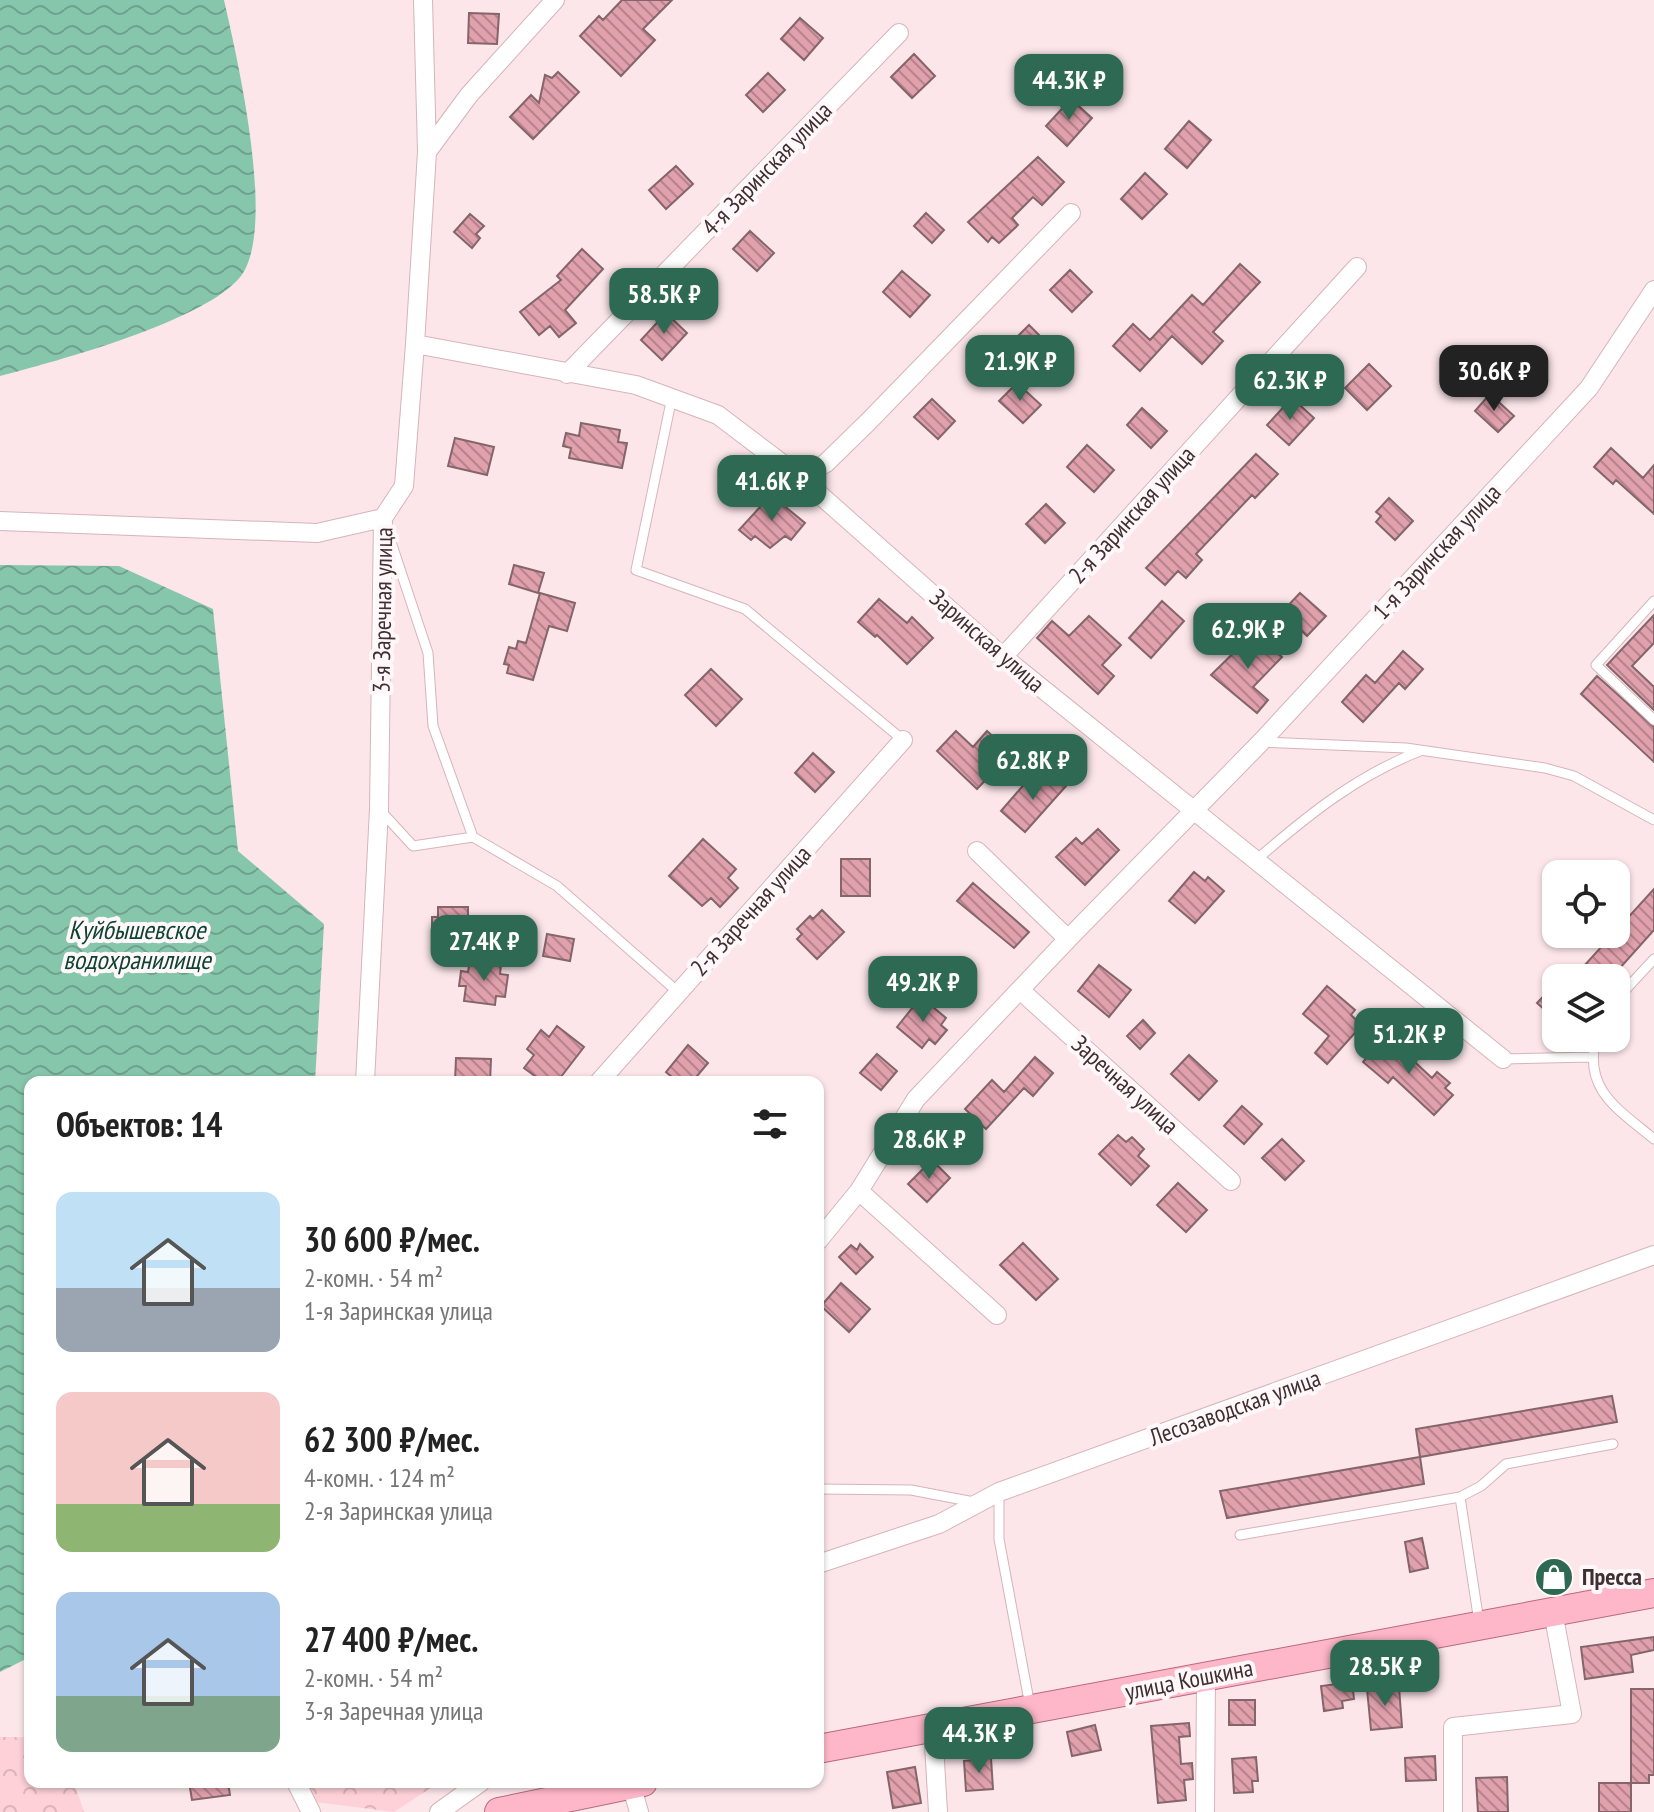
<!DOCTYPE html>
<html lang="ru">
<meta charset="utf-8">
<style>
:root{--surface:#fff;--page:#f2f2f2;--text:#222;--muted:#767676;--accent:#2e6953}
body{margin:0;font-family:"PT Sans Narrow",sans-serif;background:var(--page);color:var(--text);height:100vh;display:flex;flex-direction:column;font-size:30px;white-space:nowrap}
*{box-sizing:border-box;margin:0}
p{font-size:26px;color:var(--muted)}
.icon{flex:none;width:44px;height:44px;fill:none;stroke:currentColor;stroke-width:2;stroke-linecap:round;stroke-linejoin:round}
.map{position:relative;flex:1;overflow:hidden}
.side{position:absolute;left:24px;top:1076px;width:800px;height:712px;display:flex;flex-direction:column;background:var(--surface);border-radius:16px;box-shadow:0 2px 6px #0004}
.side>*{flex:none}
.fabs{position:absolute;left:1542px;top:860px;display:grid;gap:16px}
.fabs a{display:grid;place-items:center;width:88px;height:88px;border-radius:16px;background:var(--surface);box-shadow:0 2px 6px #0004;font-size:40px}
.price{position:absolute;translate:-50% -68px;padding:0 18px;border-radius:16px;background:var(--accent);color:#fff;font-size:26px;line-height:52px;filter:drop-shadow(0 2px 4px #0008)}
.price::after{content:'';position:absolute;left:50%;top:48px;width:24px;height:18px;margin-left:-12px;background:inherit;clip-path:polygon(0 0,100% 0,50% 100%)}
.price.active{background:#222;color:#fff}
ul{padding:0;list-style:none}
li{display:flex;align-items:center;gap:24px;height:200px;padding:0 32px}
li span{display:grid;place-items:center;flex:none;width:224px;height:160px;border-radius:16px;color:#555}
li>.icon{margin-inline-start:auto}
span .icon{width:96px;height:96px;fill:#fffc;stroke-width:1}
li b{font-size:34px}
h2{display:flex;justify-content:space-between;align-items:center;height:96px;padding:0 32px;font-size:34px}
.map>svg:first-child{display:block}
.forest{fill:url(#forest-crowns)}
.water{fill:url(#water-waves)}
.building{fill:url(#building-back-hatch);stroke:#83656a;stroke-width:2}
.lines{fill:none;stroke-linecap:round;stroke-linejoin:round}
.service-casing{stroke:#d6b4ba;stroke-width:11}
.minor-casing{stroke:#d6b4ba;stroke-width:20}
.primary-casing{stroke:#ba687b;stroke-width:30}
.service{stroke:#fff;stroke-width:9}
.minor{stroke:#fff;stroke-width:18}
.primary{stroke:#feb7c8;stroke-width:28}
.labels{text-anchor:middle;stroke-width:8;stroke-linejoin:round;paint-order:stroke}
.street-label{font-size:24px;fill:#3d2f32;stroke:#fff7f9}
.poi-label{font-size:24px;font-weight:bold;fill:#3d2f32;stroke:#fff7f9;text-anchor:start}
.water-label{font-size:26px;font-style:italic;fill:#0d4432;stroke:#fff7f9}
</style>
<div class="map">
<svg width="1654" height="1812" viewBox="0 0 1654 1812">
<defs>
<pattern id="forest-crowns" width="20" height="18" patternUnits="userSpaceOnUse" patternTransform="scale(2)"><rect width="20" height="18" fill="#fed0d8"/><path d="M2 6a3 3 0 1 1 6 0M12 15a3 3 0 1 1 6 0" fill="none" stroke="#dbb3ba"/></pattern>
<pattern id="water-waves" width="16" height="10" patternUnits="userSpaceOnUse" patternTransform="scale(2)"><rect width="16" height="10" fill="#86c7ac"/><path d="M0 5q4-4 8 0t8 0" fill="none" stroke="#6fa28d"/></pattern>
<pattern id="building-back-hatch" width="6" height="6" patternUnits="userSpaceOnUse" patternTransform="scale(2)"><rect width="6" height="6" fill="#e0a0ac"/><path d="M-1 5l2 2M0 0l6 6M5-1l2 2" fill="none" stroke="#b7838d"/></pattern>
</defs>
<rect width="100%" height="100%" fill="#fce6ea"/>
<path class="forest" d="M0,1737h30v45h44l10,30h-84z
M306,1782h134l-46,30 -79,-10z"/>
<path class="water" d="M0,0h224c13,57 53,228 17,276 -35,45 -184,85 -241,100z
M0,565l119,1 94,43 25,242 86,73 -9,158h-285v575l-30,15z"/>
<path class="building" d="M622,0h50l-29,29 12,11 -34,36 -41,-40 19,-20 4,4z
M469,13l30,1 -2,30 -29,-1z
M800,18l23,20 -19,22 -23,-21z
M914,54l21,22 -23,22 -21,-21z
M558,72l21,20 -46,47 -23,-22 21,-22 8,8 6,-28 7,3z
M768,73l17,17 -22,22 -17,-17z
M1071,99l21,19 -25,28 -21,-20z
M1189,121l22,19 -24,28 -22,-19z
M1038,157l26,25 -22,23 -9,-8 -21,21 6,7 -19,18 -7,-6 -4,5 -20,-20z
M676,166l17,18 -27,25 -17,-19z
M1145,173l22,21 -25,25 -21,-20z
M926,213l18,17 -12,13 -18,-17z
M470,214l14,12 -8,8 4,4 -8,10 -18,-16z
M750,231l24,22 -17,18 -24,-22z
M582,249l21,20 -38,41 11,13 -17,14 -9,-11 -11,9 -19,-23 41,-32 -4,-4z
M1240,264l20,18 -47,50 10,9 -21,23 -30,-28 -32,35 -27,-25 20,-22 17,16 42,-45 11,10z
M1070,270l22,22 -20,20 -22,-22z
M902,271l28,24 -20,22 -27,-25z
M666,313l21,20 -25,27 -21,-20z
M1029,325l25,25 -18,18 -25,-25z
M1369,364l22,22 -24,24 -22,-22z
M1017,383l24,22 -18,18 -24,-22z
M1490,394l24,22 -16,16 -23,-21z
M1292,398l22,20 -25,27 -22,-20z
M932,399l23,22 -17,18 -24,-22z
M1142,408l25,23 -16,17 -24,-23z
M581,423l39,7 -2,12 9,1 -5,25 -53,-10 2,-10 -8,-2 3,-13 13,3z
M455,438l39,9 -7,28 -39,-9z
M1087,445l27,25 -20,22 -27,-25z
M1611,448l32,30 11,-13v49l-38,-34 -3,4 -19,-17z
M1256,454l22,20 -23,24 -3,-3 -56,59 6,6 -16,18 -8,-7 -13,14 -19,-17z
M771,495l34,28 -14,17 -6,-4 -15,12 -15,-12 -4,4 -12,-10z
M1389,498l24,23 -18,19 -19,-18 5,-6 -5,-4z
M1046,504l19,19 -20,20 -19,-19z
M514,565l30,8 -6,20 -29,-9z
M540,593l35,10 -8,28 -18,-5 -16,54 -26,-7 2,-8 -5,-1 5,-17 7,2 2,-8 8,2z
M1300,593l26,23 -19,20 -25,-24z
M879,599l28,24 5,-6 21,21 -26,26 -30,-29 -2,2 -17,-15z
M1162,601l22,20 -33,37 -22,-20z
M1654,615v28l-22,23 22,21v23l-47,-45z
M1089,616l32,29 -19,20 12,11 -16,18 -61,-56 15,-17 17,15z
M1255,632l27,25 -29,30 15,13 -11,13 -46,-38z
M1403,651l20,18 -18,20 -6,-6 -36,39 -21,-20 24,-27 9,8z
M711,669l31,30 -26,27 -31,-31z
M1597,676l57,51v35l-73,-68z
M956,731l17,16 14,-16 24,22 -34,36 -40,-38z
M813,753l21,19 -19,20 -20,-19z
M1051,773l15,13 -41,46 -24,-21 26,-30 9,8z
M1098,829l21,21 -34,35 -29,-28 20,-19 6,6z
M703,839l33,30 -8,9 10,10 -18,19 -9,-9 -9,8 -33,-30z
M841,859h29v37h-29z
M1194,872l11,9 3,-4 16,14 -29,32 -26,-22z
M973,883l56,49 -15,16 -57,-47z
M1654,889v41l-43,48h-38z
M438,907h30v30h-36v-20h6z
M822,910l22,22 -27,27 -20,-20 5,-5 -5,-5 13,-13 3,3z
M547,934l27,5 -4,22 -27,-5z
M470,960l31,5 -1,9 8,1 -3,22 -9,-1 -1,9 -31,-4 2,-15h-7l2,-15 7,1z
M1099,965l32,25 -22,27 -31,-26z
M1556,983v37l-19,-17z
M1327,986l28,24 -4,5 11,10 -35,39 -12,-11 14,-17 -26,-22z
M921,997l25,21 -5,7 6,5 -12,14 -6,-5 -7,9 -25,-21z
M1143,1020l12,13 -15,16 -13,-13z
M557,1026l27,21 -27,35h-14l-19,-14 10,-13 -7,-6 14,-19 8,7z
M1382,1040l18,14 3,-3 29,27 5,-6 13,11 -5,5 8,7 -19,20 -41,-38 -5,6 -25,-21z
M688,1045l20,18 -16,19h-14l-12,-10z
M877,1054l20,17 -16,19 -21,-17z
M1189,1055l28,26 -18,19 -28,-26z
M1035,1057l18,16 -20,23 -9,-8 -38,41 -21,-20 27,-29 12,12z
M456,1058l35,1 -1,23h-35z
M1242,1106l20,18 -18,20 -20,-18z
M1118,1135l8,7 6,-5 12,12 -6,7 11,10 -18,19 -32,-31z
M1282,1139l22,22 -19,19 -23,-22z
M932,1160l18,18 -23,24 -19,-18z
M1178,1183l29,27 -21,22 -29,-27z
M1023,1243l35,36 -22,21 -36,-35z
M860,1244l13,13 -17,17 -17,-17 12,-12 6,5z
M841,1283l29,26 -21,23 -28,-26z
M1612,1396l5,26 -197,35 -4,-28z
M1420,1457l4,27 -197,34 -7,-27z
M1422,1538l6,30 -18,4 -5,-30z
M1654,1637v13l-23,5 2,17 -48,7 -4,-32z
M1352,1682l2,17 -12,2 1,7 -19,3 -3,-25z
M1399,1687l3,40 -31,3 -4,-41z
M1631,1689h23v86h-5v8h-18z
M1229,1700h26v25h-26z
M1189,1723l1,13 -11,1 2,27 11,-1 1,16 -9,1 2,20 -28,3 -7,-77z
M1095,1725l6,25 -29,6 -5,-24z
M1435,1756l1,24 -30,1 -1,-23z
M1256,1757l2,24h-6l1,11 -19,1 -2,-34z
M991,1758l2,31 -27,2 -2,-30z
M915,1767l6,36 -28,5 -6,-36z
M1507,1777l1,35h-30l-2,-34z
M189,1782h39l2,13 -38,5z
M1599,1783h32v29h-32z"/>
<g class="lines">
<g class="service-casing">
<path id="service" d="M672,397l-36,173 109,39 158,131
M388,533l40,120 5,73 40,111
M1654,601l-58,64 58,55
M1261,742l145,6 139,20 29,8 80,44
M380,810l33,36 60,-9 84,49 121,106
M1256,860c51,-44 100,-84 164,-109
M1616,1000l38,-41
M1596,1038c-13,52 22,71 58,101
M1503,1059l88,-2
M818,1489l93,1 63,12
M999,1492v47l31,167
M1240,1535l220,-38
M1479,1622l-19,-125 21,-11 25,-22 107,-20"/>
</g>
<g class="minor-casing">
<path id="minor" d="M427,152l42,-57 86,-95
M415,344l221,41 82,30 83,63 202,179 500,402
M567,374l332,-341
M801,478l25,-15 43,-42 202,-208
M0,521l317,12 66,-15
M1003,657l354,-390
M1068,939l193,-197 328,-354 65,-98
M1020,990l211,191
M365,1082l14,-273 4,-291 21,-32 11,-142 12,-192 -4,-152
M599,1082l304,-342
M859,1191l138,124
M818,1241l41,-50 57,-92 152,-160 -91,-88
M818,1564l121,-40 60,-32 655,-237
M933,1728l5,84
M296,1782l15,30
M631,1784l8,28
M439,1812l42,-30
M1205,1812l1,-135
M1453,1812v-85l119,-13 -19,-102"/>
</g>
<g class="primary-casing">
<path id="primary" d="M818,1749l836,-156
M499,1812l144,-30"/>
</g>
<use href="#service" class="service"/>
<use href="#minor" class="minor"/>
<use href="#primary" class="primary"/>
</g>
<defs>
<g id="shop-disc" transform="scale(2)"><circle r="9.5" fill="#2e6953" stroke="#fff7f9"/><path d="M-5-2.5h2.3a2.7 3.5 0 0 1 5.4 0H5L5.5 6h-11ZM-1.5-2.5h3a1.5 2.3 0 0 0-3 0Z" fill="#fff"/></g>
</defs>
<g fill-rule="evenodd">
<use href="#shop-disc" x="1554" y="1577"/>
</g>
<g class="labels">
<g class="street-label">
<text transform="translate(767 169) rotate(-46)" y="8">4-я Заринская улица</text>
<text transform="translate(1132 515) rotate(-48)" y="8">2-я Заринская улица</text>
<text transform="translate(1437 552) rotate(-47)" y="8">1-я Заринская улица</text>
<text transform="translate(383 610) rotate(-89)" y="8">3-я Заречная улица</text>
<text transform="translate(987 641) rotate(41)" y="8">Заринская улица</text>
<text transform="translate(751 911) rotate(-48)" y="8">2-я Заречная улица</text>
<text transform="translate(1125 1085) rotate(42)" y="8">Заречная улица</text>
<text transform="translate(1235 1408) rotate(-20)" y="8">Лесозаводская улица</text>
<text transform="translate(1189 1680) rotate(-11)" y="8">улица Кошкина</text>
</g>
<g class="poi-label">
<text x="1582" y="1585">Пресса</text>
</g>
<g class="water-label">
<text x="137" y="939">Куйбышевское<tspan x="137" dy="30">водохранилище</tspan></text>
</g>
</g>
</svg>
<div class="fabs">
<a><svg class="icon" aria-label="locate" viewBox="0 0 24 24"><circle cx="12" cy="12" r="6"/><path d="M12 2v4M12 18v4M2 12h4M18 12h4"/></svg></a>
<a><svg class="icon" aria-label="layers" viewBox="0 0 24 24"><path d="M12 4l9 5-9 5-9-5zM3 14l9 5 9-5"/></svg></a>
</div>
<b class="price" style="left:1069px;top:122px">44.3K ₽</b>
<b class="price" style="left:664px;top:336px">58.5K ₽</b>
<b class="price" style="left:1020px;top:403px">21.9K ₽</b>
<b class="price active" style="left:1494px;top:413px">30.6K ₽</b>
<b class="price" style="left:1290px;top:422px">62.3K ₽</b>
<b class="price" style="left:772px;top:523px">41.6K ₽</b>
<b class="price" style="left:1248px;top:671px">62.9K ₽</b>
<b class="price" style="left:1033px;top:802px">62.8K ₽</b>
<b class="price" style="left:484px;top:983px">27.4K ₽</b>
<b class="price" style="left:923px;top:1024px">49.2K ₽</b>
<b class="price" style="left:1409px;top:1076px">51.2K ₽</b>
<b class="price" style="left:929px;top:1181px">28.6K ₽</b>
<b class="price" style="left:1385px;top:1708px">28.5K ₽</b>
<b class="price" style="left:979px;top:1775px">44.3K ₽</b>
<section class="side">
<h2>Объектов: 14<svg class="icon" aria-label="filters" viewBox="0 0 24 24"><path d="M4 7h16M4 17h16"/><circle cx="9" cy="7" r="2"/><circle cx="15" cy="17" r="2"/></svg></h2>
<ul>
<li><span style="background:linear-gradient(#bfe0f5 60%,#9aa5b1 0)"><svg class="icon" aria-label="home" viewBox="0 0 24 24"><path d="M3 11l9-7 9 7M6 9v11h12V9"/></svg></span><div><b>30 600 ₽/мес.</b><p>2-комн. · 54 m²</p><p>1-я Заринская улица</p></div></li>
<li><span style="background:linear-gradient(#f6c9c9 70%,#8fb573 0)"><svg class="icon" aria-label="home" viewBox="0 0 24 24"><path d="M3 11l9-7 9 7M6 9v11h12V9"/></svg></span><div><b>62 300 ₽/мес.</b><p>4-комн. · 124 m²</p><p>2-я Заринская улица</p></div></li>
<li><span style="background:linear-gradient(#a9c7e8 65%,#7fa58c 0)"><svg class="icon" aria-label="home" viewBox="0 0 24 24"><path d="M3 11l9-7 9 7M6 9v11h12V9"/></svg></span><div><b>27 400 ₽/мес.</b><p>2-комн. · 54 m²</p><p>3-я Заречная улица</p></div></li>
</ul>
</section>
</div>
